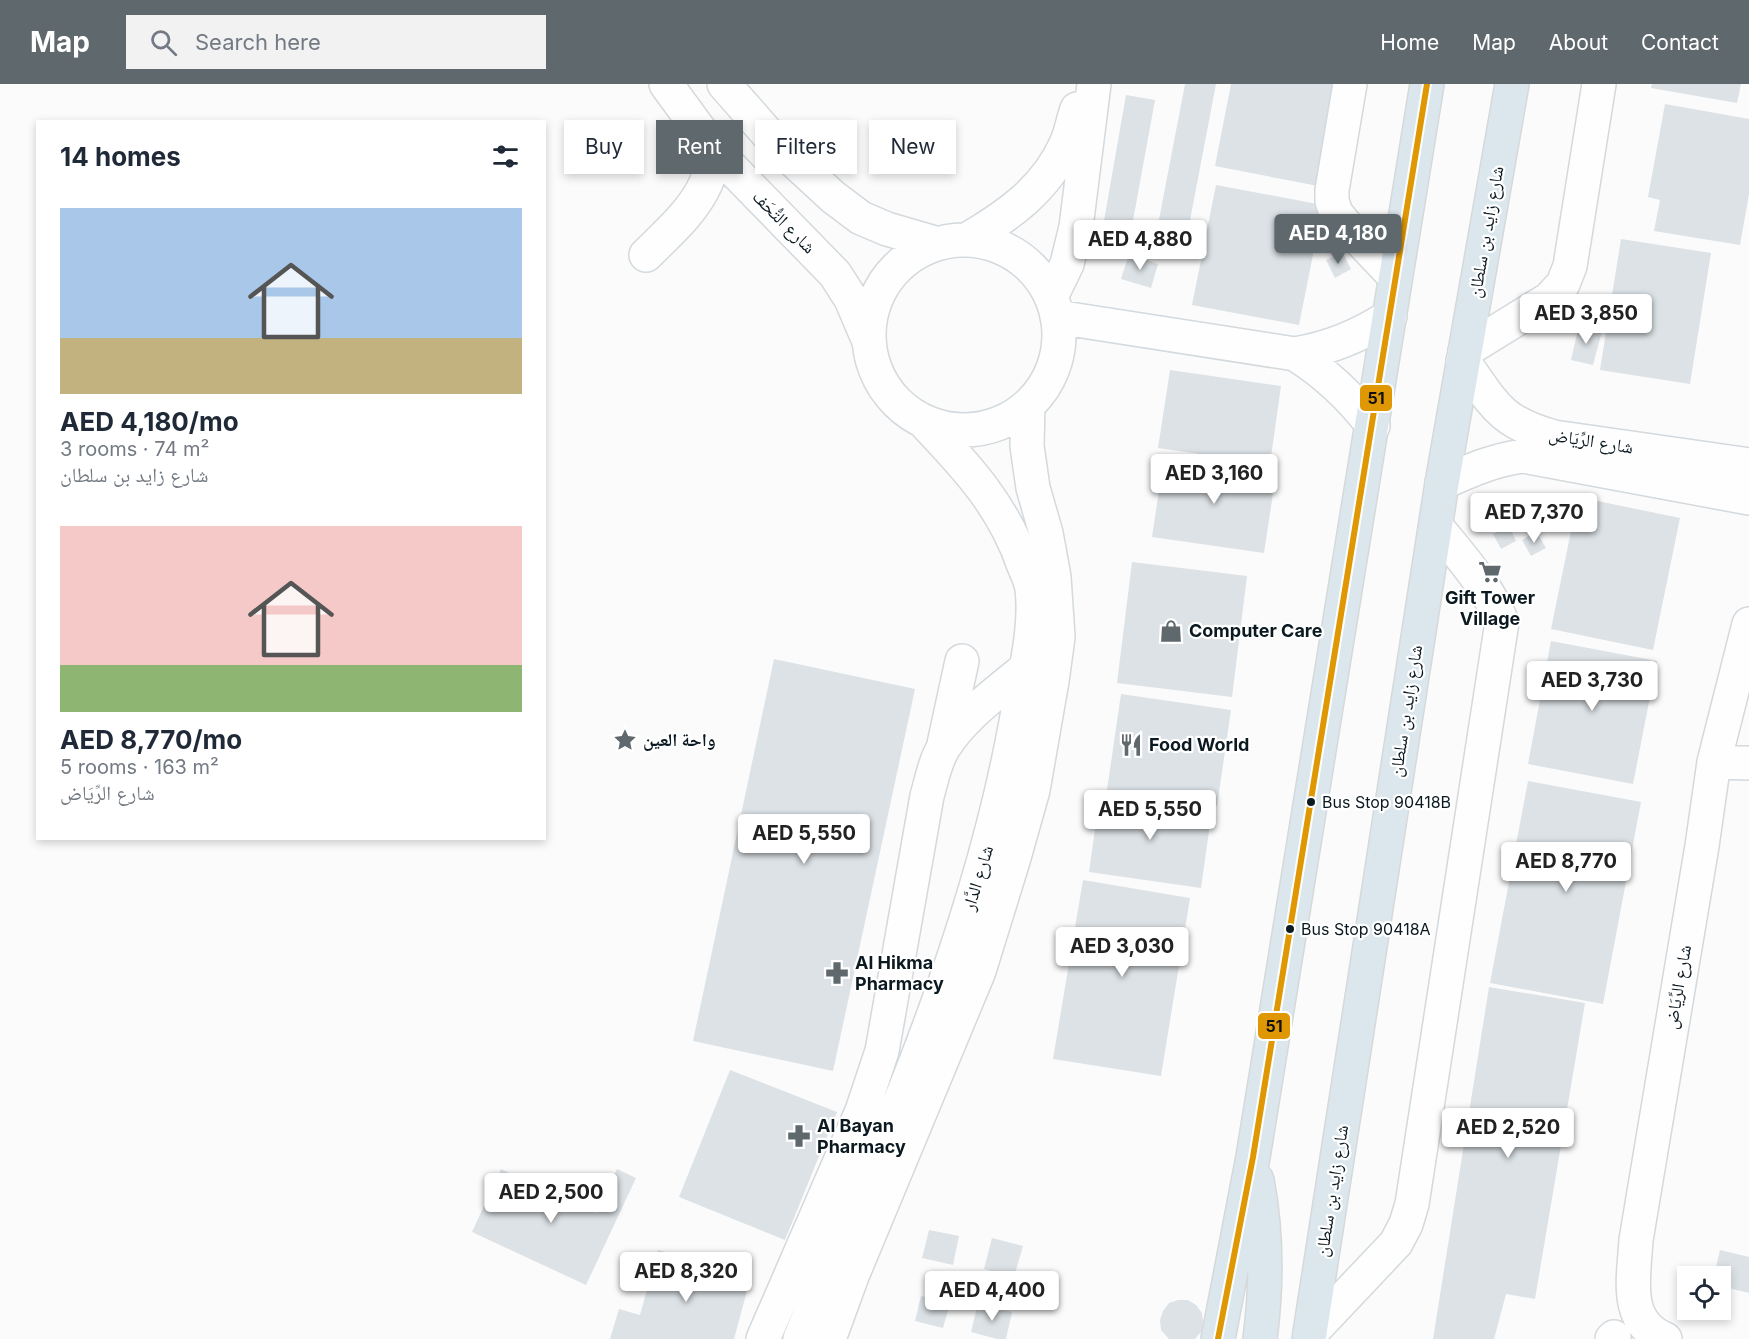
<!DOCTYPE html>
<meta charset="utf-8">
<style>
:root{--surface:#fff;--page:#f2f2f3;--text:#1f2937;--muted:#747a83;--accent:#5f686d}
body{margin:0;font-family:Inter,"Noto Naskh Arabic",sans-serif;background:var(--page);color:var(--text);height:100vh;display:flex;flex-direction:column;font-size:22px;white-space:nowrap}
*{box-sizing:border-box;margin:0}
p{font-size:20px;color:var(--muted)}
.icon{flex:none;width:33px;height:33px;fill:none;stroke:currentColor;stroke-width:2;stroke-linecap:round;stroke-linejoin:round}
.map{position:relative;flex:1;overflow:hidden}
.panel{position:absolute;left:36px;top:36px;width:510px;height:720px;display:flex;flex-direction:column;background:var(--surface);border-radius:0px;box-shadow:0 3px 9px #0003}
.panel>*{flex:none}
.hud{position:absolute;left:564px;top:36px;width:570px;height:54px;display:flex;gap:12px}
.buttons{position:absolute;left:1677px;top:1182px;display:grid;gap:12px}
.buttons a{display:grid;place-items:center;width:54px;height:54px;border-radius:0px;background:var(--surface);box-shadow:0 3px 9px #0003;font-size:30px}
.price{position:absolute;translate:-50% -51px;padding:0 14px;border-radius:6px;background:#fff;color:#222;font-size:20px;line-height:39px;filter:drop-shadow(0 2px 3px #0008)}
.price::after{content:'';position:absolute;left:50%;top:36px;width:18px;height:14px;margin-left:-9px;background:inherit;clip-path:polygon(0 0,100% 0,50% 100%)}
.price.selected{background:var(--accent);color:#fff}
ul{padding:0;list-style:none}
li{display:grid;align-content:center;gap:12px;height:318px;padding:0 24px}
li span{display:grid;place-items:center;height:186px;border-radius:0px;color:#555}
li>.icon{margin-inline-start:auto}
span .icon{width:108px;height:108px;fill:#fffc;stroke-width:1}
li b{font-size:26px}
h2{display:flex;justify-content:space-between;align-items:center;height:72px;padding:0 24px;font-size:26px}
.chip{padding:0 21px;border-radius:0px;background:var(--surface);box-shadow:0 3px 9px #0003;font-size:21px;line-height:54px}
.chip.selected{background:var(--accent);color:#fff}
header{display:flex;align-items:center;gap:36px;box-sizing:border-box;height:84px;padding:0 30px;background:var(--accent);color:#fff}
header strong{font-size:28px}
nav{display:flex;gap:33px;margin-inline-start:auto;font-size:21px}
.search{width:420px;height:54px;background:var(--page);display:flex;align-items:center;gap:15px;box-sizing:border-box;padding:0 21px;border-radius:0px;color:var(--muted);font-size:22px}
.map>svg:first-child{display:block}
.building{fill:#dce2e6}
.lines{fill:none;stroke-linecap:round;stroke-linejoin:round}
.minor-casing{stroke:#d3d9dd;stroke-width:36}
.highway-casing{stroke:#d6d9da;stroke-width:36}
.minor{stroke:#fefefe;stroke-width:33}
.highway{stroke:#dbe7ed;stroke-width:33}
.bus-1-casing{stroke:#fff;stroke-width:10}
.bus-1{stroke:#df9803;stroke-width:6}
.bus-dot{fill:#0b1920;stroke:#fff;stroke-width:2}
.labels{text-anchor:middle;stroke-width:4.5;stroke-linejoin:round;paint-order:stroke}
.bus-label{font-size:16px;fill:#0b1920;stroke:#fff;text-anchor:start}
.street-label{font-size:18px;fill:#0b1920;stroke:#fff}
.poi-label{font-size:18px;font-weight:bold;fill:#0b1920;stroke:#fff;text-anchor:start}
.line-badge{stroke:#fff;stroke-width:2}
.pale-badge-label{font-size:16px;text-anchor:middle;font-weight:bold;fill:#111}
</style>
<header>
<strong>Map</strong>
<div class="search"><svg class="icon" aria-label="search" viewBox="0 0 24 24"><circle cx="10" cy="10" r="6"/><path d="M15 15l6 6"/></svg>Search here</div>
<nav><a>Home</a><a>Map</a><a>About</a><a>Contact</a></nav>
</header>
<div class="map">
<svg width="1749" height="1255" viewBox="0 0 1749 1255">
<rect width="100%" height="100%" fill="#fbfbfb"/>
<path class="building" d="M1185,0h31l-33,173 -30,-6z
M1231,0h111l-19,103 -108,-21z
M1652,0h89l-4,19 -86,-15z
M1126,11l29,5 -25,137 -28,-5z
M1665,20l84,15v75l-9,51 -86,-14 6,-31 -12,-3z
M1216,101l107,20 -24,120 -107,-20z
M1621,155l90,14 -21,131 -90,-14z
M1342,168l9,17 -16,9 -9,-18z
M1129,170l29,10 -7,24 -30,-9z
M1579,241l23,6 -9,34 -22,-5z
M1170,286l111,16 -11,78 -112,-16z
M1164,374l112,16 -12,79 -112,-16z
M1516,412l9,16 -17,10 -9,-16z
M1578,413l102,21 -27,132 -102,-21z
M1509,442l7,15 -15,8 -8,-15z
M1536,447l10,17 -15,8 -9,-16z
M1132,478l115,14 -15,121 -115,-14z
M1551,557l106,20 -24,123 -105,-20z
M774,575l141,30 -82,382 -140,-30z
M1121,610l110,16 -14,96 -110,-16z
M1528,697l113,21 -38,202 -113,-21z
M1100,709l112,17 -11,78 -112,-16z
M1083,796l107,18 -29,178 -108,-17z
M1489,903l96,16 -50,296 -29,-5 -12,45h-61z
M730,986l107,42 -52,128 -106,-43z
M501,1085l95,44 21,-44 19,9 -50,107 -114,-53z
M929,1146l30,6 -6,29 -31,-7z
M992,1154l31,8 -9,31 -30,-8z
M658,1166l93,26 -17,63h-124l9,-30 21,6z
M1720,1166l29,7v36l-29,-7v-10h-6z
M921,1212l29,7 -7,25 -28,-7z
M1178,1216h10l8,5 6,8 1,10 -2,9 -6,7h-26l-8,-9 -1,-10 3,-9 6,-8z
M978,1219l34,9 -6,27h-9l-26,-7z"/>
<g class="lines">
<g class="minor-casing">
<path id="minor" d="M666,0l49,67 120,123 16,25 17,40
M724,0l57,65 52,48 28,21 26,11 48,14
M1350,0l-18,106v11l4,12 8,10 51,54
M968,155c40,-23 78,-50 98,-95 5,-11 7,-24 11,-35
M869 251a95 95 0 1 1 190 0a95 95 0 1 1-190 0Z
M646,171c22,-22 47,-43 60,-72 4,-10 6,-22 9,-32
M1051,213l16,-33 9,-37 18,-143
M1057,233l238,37c36,-6 65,-18 95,-38
M1465,267l84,-52 14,-15 7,-18 29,-182
M1295,270c32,20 56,43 78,72
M1463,277c31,43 36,61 91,76l195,28
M1442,399c27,-12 51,-23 81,-27l226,42
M944,660l18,-83
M1714,678l35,1
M1310,1250l86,-91 10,-19 6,-20 90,-582c-15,-37 -41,-65 -66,-96
M763,1255l99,-228 20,-60 45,-255c5,-17 8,-35 17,-49 20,-32 54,-55 82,-79
M800,1255c32,-83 70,-164 104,-247 48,-120 89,-244 112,-370 7,-41 21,-92 16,-133 -1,-8 -5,-16 -8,-23 -20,-59 -56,-98 -98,-142
M829,1255l23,-63 127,-305 34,-110 20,-71 19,-109 6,-44 -4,-60 -8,-44 -13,-45 -6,-42 1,-40
M1612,1255l2,-2
M1665,1255c-42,-17 -31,-62 -29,-99l66,-394 12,-84 35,-138"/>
</g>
<g class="highway-casing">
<path id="highway" d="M1257,1096c10,53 10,105 3,159
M1218,1255l35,-182 174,-1073
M1309,1255l133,-856 70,-399"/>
</g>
<use href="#minor" class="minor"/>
<use href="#highway" class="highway"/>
<g class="bus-1-casing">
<path id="bus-1" d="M1218,1255l35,-182 174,-1073"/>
</g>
<use href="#bus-1" class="bus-1"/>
</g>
<defs>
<g id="supermarket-bare" transform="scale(1.8)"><path d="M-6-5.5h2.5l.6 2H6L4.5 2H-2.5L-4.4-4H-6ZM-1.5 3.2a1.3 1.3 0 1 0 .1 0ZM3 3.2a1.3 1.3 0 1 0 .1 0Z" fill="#5f686d" stroke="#fff" stroke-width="2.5" paint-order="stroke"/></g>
<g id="shop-bare" transform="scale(1.8)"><path d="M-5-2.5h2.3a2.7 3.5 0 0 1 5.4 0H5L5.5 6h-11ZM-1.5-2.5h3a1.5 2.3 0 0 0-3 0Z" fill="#5f686d" stroke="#fff" stroke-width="2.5" paint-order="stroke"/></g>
<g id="sight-bare" transform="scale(1.8)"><path d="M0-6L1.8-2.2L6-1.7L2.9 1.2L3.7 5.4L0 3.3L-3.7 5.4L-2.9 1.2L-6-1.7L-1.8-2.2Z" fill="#5f686d" stroke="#fff" stroke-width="2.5" paint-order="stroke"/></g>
<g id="restaurant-bare" transform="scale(1.8)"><path d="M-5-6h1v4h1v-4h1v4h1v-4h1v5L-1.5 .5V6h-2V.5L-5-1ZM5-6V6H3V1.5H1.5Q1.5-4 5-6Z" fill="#5f686d" stroke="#fff" stroke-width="2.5" paint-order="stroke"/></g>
<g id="pharmacy-bare" transform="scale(1.8)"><path d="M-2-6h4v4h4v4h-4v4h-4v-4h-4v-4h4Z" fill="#5f686d" stroke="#fff" stroke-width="2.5" paint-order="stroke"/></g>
</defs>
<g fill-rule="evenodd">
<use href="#supermarket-bare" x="1490" y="488"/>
<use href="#shop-bare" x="1171" y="547"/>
<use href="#sight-bare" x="625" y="656"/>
<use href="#restaurant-bare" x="1131" y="661"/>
<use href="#pharmacy-bare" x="837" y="889"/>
<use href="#pharmacy-bare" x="799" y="1052"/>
</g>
<g class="bus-dot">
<circle cx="1311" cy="718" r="5"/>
<circle cx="1290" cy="845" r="5"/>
</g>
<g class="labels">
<g class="bus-label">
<text x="1322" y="724">Bus Stop 90418B</text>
<text x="1301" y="851">Bus Stop 90418A</text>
</g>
<g class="street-label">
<text transform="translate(784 138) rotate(45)" y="6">شارع التُّحَف</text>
<text transform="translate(1486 148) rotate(-80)" y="6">شارع زايد بن سلطان</text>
<text transform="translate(1591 357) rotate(9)" y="6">شارع الرِّيَاض</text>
<text transform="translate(1406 627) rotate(-81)" y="6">شارع زايد بن سلطان</text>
<text transform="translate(978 794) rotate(-73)" y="6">شارع الدَّار</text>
<text transform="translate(1678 903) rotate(-80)" y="6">شارع الرِّيَاض</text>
<text transform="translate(1332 1107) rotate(-81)" y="6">شارع زايد بن سلطان</text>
</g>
<g class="poi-label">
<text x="1490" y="520" text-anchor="middle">Gift Tower<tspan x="1490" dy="21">Village</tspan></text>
<text x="1189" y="553">Computer Care</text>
<text x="643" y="662">واحة العين</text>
<text x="1149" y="667">Food World</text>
<text x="855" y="885">Al Hikma<tspan x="855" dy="21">Pharmacy</tspan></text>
<text x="817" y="1048">Al Bayan<tspan x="817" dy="21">Pharmacy</tspan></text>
</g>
</g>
<g class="line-badge">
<rect x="1359" y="300" width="34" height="28" rx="6" fill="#df9803"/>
<rect x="1257" y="928" width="34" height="28" rx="6" fill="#df9803"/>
</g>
<g class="pale-badge-label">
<text x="1376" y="320">51</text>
<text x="1274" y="948">51</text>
</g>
</svg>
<div class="buttons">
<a><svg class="icon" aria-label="locate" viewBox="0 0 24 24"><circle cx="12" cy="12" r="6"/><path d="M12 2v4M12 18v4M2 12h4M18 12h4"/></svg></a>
</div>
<b class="price selected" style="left:1338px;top:181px">AED 4,180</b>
<b class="price" style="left:1140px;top:187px">AED 4,880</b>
<b class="price" style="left:1586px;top:261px">AED 3,850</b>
<b class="price" style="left:1214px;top:421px">AED 3,160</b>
<b class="price" style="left:1534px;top:460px">AED 7,370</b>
<b class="price" style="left:1592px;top:628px">AED 3,730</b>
<b class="price" style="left:1150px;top:757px">AED 5,550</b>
<b class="price" style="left:804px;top:781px">AED 5,550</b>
<b class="price" style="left:1566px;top:809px">AED 8,770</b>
<b class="price" style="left:1122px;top:894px">AED 3,030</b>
<b class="price" style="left:1508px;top:1075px">AED 2,520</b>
<b class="price" style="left:551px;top:1140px">AED 2,500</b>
<b class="price" style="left:686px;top:1219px">AED 8,320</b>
<b class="price" style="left:992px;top:1238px">AED 4,400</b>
<div class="hud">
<a class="chip">Buy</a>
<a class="chip selected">Rent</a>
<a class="chip">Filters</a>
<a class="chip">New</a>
</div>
<section class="panel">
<h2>14 homes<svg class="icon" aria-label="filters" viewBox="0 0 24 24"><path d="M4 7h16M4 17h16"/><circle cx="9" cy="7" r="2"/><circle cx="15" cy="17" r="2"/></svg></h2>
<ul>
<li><span style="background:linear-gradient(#a9c7e8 70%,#c2b280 0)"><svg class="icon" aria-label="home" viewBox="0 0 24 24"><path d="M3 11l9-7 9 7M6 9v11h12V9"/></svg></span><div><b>AED 4,180/mo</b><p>3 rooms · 74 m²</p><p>شارع زايد بن سلطان</p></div></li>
<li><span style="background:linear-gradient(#f6c9c9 75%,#8fb573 0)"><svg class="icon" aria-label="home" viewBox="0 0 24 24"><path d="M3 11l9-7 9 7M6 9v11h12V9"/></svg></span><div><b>AED 8,770/mo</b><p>5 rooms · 163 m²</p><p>شارع الرِّيَاض</p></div></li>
</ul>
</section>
</div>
